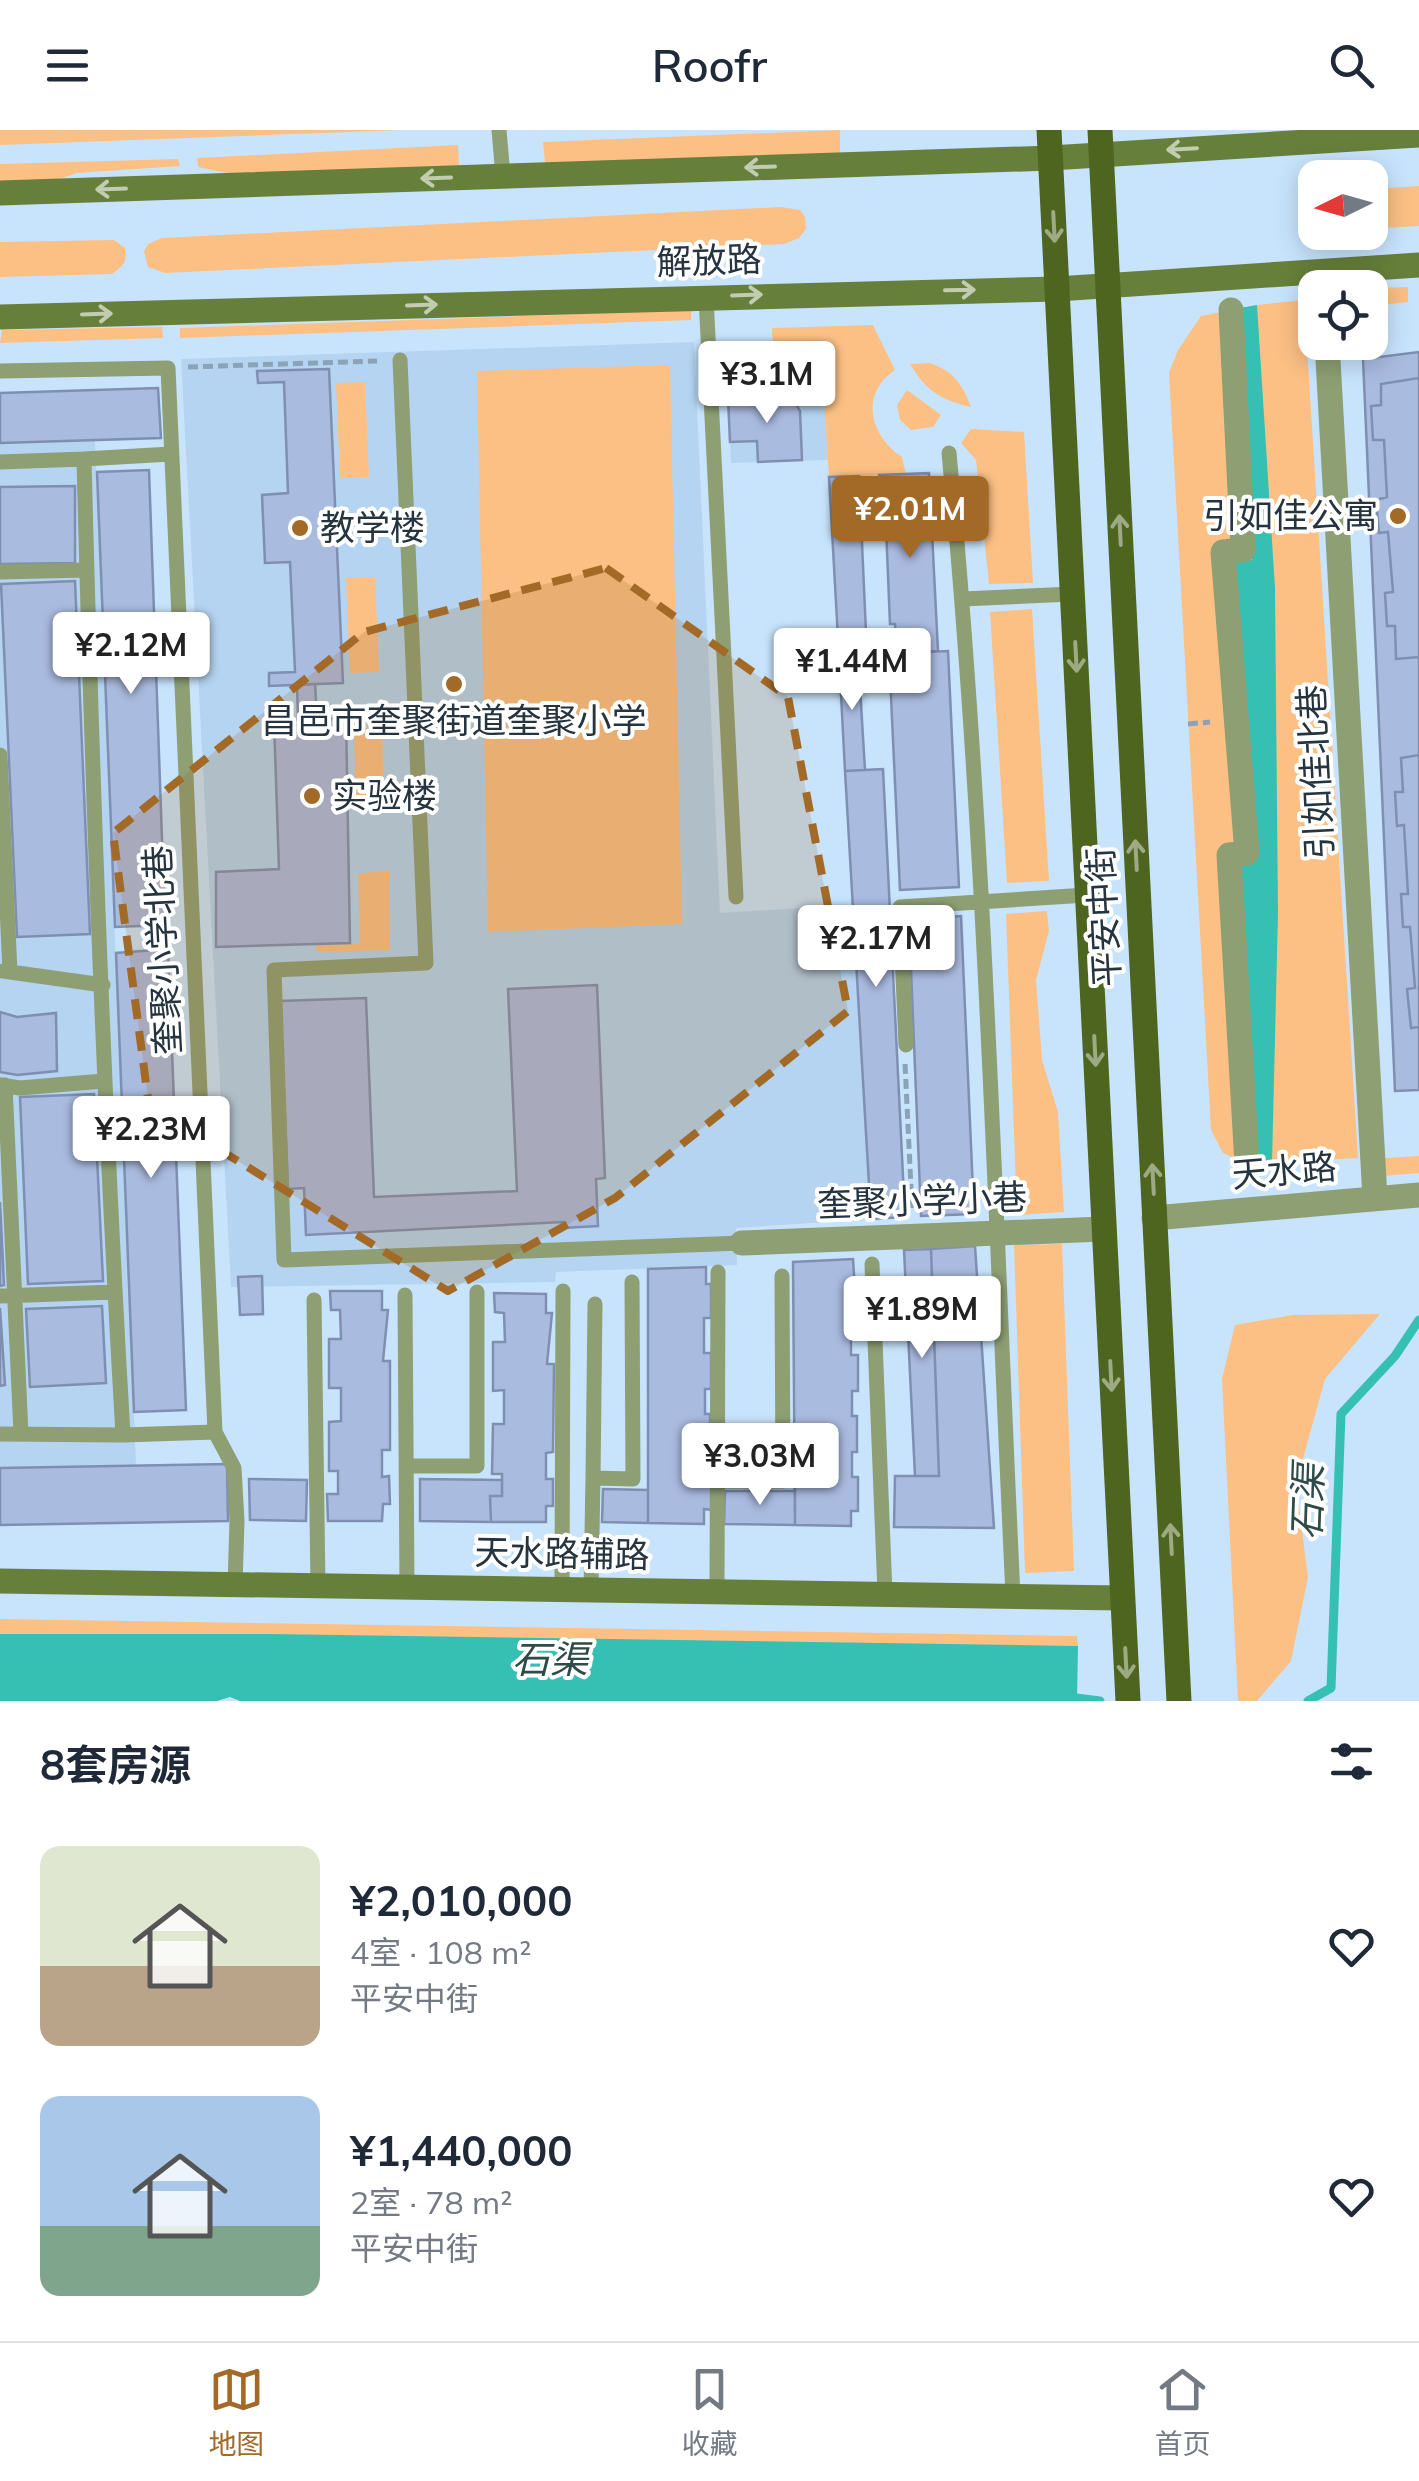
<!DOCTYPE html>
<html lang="zh">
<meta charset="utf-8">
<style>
:root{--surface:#fff;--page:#f2f2f3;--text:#1f2937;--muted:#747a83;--line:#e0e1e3;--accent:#a26927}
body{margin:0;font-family:Mulish,"Noto Sans SC",sans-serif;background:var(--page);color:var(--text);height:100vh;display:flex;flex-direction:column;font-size:38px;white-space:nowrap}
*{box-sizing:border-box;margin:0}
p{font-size:32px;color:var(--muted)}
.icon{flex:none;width:55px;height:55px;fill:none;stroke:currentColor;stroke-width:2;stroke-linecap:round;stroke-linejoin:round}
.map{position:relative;height:1571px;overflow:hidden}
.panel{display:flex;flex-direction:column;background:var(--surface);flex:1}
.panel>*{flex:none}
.needle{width:65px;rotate:265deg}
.buttons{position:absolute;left:1298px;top:30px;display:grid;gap:20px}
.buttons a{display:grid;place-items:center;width:90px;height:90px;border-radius:20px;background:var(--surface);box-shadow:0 5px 25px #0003;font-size:50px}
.price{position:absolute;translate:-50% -85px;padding:0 22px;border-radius:10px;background:#fff;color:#222;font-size:32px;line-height:65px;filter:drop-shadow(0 2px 5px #0008)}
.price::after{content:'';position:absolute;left:50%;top:60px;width:30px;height:22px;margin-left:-15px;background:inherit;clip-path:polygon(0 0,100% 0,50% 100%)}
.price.on{background:var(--accent);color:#fff}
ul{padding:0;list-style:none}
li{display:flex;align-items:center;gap:30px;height:250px;padding:0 40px}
li span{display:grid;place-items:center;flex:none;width:280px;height:200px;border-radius:20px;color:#555}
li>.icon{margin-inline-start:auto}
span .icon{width:120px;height:120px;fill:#fffc;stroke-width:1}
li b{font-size:42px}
h2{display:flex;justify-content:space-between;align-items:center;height:120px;padding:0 40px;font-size:42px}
header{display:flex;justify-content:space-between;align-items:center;height:130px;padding:0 40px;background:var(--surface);font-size:45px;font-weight:600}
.tabs{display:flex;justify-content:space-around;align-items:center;height:140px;border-top:2px solid var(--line);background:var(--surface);font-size:28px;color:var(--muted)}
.tabs a{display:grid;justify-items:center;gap:5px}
.tabs .on{color:var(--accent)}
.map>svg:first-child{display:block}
.built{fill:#b5d4f1}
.green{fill:#fcc085}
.water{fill:#35c0b3}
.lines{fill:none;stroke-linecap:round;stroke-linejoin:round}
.stream{stroke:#35c0b3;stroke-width:9}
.building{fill:#aabbe0;stroke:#7f8fb2;stroke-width:2.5}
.path{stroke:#8ca3b7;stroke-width:5;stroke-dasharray:10 5;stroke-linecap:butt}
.lane{stroke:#8d9f73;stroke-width:15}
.street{stroke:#8d9f73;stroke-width:25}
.secondary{stroke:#667f3a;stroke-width:25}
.primary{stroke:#4e6520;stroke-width:25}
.oneway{stroke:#c2ccb0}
.oneway2{stroke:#9eaa84}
.marked{fill:#a26927;fill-opacity:0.2;stroke:#a26927;stroke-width:8;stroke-dasharray:20 12;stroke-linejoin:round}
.poi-dot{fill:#a26927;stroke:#fff;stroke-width:4}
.labels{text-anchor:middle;stroke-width:8;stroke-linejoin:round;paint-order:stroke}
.street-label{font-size:35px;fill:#263440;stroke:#fff}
.poi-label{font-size:35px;fill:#263440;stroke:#fff;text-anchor:start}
.water-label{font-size:38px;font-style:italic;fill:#2e4b47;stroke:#fff}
</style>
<header><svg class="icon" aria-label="menu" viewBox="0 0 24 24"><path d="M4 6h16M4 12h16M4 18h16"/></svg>Roofr<svg class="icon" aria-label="search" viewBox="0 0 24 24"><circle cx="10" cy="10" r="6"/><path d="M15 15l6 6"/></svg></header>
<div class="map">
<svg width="1419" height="1571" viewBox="0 0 1419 1571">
<rect width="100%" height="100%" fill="#c8e4fd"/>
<path class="built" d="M694,212l26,571 132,-8 19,314 -135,9 1,37 -181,7 -1,10 -324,5 -50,-928z
M158,258l3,50 -66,3 41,1024 91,-1 1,57 -228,4v-1132z
M824,264l4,66 -97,3 -3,-65z"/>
<path class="green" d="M0,0h402l-402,15z
M840,0v23l-295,10 -2,-21z
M458,15l1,21 -217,10 -44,-9 -1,-9z
M178,29l2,7 -103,7 -29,10h-48v-19z
M1419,56v40l-36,2 -13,-27 18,-13z
M781,77l19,3 5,7 1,12 -7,9 -15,6 -619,29 -17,-6 -4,-16 4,-7 14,-6z
M114,110l11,8c3,14 -2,18 -13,26l-112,3v-35z
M1408,157v15l-38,4v-18z
M1304,170l54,858 -111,6 -24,-11 -12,-23 -42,-757 9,-23 23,-34 56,-11z
M691,180v10l-511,18v-10z
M873,195l22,45c-36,24 -25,66 7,87l4,17 -77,3 -6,-92 -48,1 -3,-58z
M162,197l1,11 -163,5 2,-13z
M930,233c24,9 32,20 41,44 -30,-7 -45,-16 -61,-43z
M670,235l12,559 -194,8 -11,-561z
M365,252l4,95 -29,1 -4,-95z
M907,260l34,25 -8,12 -22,3 -11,-10 -3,-15z
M971,299l53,3 9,151 -44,1 -13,-124 -15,-17z
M375,447l4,95 -29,1 -4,-95z
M1032,479l17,272 -42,2 -17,-271z
M354,598h28l2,77 -28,1z
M389,740l1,80 -73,2 -1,-8 44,-1 -2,-69z
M1047,781l2,20 -13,49 6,80 16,52 6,100 -47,3 -11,-301z
M1419,1026v17l-36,3 2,-18z
M1062,1114l12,327 -49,2 -11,-328z
M1380,1184l-55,65 -29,105 12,93 -17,84 -34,40h-19l-16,-322 13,-54 58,-10z
M0,1489l1077,17 1,10 -1078,-12z"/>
<path class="water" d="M1257,175l18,283 3,325 -6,250 -15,1 -16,-300 -7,-301 18,-3 -12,-252z
M0,1504h269l809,12 -1,55h-837l-10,-4 -13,4h-217z"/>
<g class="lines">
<path class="stream" d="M1068,1567l32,4
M1308,1571l23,-13 10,-274 54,-58 24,-36"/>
</g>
<path class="building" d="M1419,222v738l-24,1 -32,-732z
M329,239l14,314 -74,3v-13l26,-1 -5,-110 -25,1 -3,-68 26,-2 -4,-111 -26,1 -1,-12z
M1419,248v279l-23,2 -1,-33h-8l-2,-33 8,-1 -5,-60 -9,1 -3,-33 11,-3 -3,-57h-11l-2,-34 10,-1v-21z
M158,258l3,50 -161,5v-50z
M782,266l11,3 7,12 2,49 -44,2 -1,-21 -27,1 -2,-44z
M149,340l16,455 -50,2 -18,-455z
M929,343l9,178 -41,3 -2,-30h-5l-5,-121 -4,1 -2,-29z
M859,346l8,179 -28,1 -10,-179z
M75,356v77l-75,1v-77z
M75,451l15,353 -73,3 -16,-353z
M948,521l11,236 -59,3 -11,-236z
M858,525l7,115 -20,1 -6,-115z
M315,554l2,35 29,-1 4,225 -134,4v-75l63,-3 -5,-147 24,-2 -1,-35z
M1419,625v282v-10l-8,1 -4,-39 8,-1 -5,-61h-7l-2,-33h7l-4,-69 -7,1 -2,-34h8l-2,-34z
M883,639l22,448 -34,2 -26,-448z
M961,786l13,298 -53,2 -12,-296z
M168,819l18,461 -52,2 -18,-459z
M597,855l8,193 -9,1 2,47 -35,2v-6l-257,13 -2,-47 -16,1 -8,-188 86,-3 8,199 143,-6 -9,-202z
M0,882l17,5 39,-4 1,58 -40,4 -17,-3z
M94,964l9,187 -75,3 -8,-187z
M0,1072l4,83 -4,1z
M975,1116l19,282 -100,-1 1,-51h44l-8,-227z
M931,1119l8,227h-24l-11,-226z
M853,1129l4,61h-6v35h7v36h-6v25h5v36h-5v25h6v34h-7v15l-56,-1 -2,-263z
M706,1137v17h5v34h-7v35h7v36h-6v25h5v36h-4v25h6v35l-8,-1v15l-56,-1v-254z
M262,1146l1,38 -23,1 -2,-38z
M330,1161h52v19h6l-5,51h7v89h-8v27l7,-1 1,28h-7l-1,17h-54l-1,-27h11v-23h-9v-49l12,-1v-33h-12v-49h12l-1,-29h-9z
M494,1163l52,1v19h6l-5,51h7l-1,88 -7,1v26h7v27h-7v16h-55l-1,-26h12v-22h-10l1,-50h11v-34l-11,1v-49h12l-1,-29 -9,-1z
M102,1176l4,77 -76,4 -4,-78z
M0,1178l5,77 -5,1z
M227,1334l1,57 -228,4v-57z
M249,1349l58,1 -1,41 -56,-1z
M420,1349l82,1v16h-12l1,26 -71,-1z
M603,1359l45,1v33l-46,-1z
M725,1361h70v34l-71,-1z"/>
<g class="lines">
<path class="path" d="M188,237l189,-6
M1188,594l22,-2
M905,934l7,144"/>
<path class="lane" d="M499,0l4,46
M706,167l30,600
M400,230l26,603 -152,7 10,290 458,-17
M0,241l168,-3 47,1064 19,36 3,53 -2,64
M949,323c36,380 46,762 64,1143
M84,329l87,-5
M0,332l84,-3c8,326 20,651 39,976l-123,-1
M0,442l87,-2
M963,469l110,-5
M0,625l10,217
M3,841l100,14
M906,915l-6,-138 187,-12
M0,955l20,3 83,-7
M5,955l16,349
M872,1134l13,330
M405,1165l2,292
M0,1166l115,-4
M314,1170l4,286
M123,1305l92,-3
M406,1336h71v-174
M593,1348l2,-174
M718,1351h65l-1,-205
M562,1459l1,-298
M591,1460l2,-112 40,1 -1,-197
M717,1461l1,-319"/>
<path class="street" d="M1231,180l12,240 -20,2 24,301 -18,2 18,309
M1327,212l48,856
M1154,1088l265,-23
M742,1113l362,-14"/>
<path class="secondary" d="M0,63l1051,-35 368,-23
M0,187l1057,-28 362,-24
M0,1451l1122,17"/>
<path class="primary" d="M1049,0l79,1571
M1100,0l79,1571"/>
</g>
<defs><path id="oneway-shaft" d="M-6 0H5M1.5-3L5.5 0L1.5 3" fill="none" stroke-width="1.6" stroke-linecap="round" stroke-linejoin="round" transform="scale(2.5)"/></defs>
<g class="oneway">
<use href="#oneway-shaft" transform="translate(1182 19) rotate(177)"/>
<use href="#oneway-shaft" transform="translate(760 37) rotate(178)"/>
<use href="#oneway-shaft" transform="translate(436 48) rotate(178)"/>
<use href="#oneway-shaft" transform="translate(111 59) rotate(178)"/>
<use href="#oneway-shaft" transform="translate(960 160) rotate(-1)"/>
<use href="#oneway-shaft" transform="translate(747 165) rotate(-2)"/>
<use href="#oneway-shaft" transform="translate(422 175) rotate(-2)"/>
<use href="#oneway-shaft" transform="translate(97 184) rotate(-2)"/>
</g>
<g class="oneway2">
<use href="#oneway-shaft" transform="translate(1054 97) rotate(87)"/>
<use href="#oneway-shaft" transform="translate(1120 400) rotate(-93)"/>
<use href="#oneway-shaft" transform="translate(1076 527) rotate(87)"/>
<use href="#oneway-shaft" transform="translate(1136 725) rotate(-93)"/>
<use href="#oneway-shaft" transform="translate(1095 921) rotate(87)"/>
<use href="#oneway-shaft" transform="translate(1153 1049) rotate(-93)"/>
<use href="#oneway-shaft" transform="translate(1111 1246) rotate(87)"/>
<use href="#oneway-shaft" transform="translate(1171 1409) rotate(-93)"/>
<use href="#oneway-shaft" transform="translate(1126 1533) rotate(87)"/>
</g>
<path class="marked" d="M606,438l182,129 60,314 -233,187 -167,93 -299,-185 -36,-273 251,-201z"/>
<g class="poi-dot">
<circle cx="1398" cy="386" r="10"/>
<circle cx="300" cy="398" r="10"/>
<circle cx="454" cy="554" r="10"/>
<circle cx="312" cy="666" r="10"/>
</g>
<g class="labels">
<g class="street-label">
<text transform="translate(709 131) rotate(-2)" y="12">解放路</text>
<text transform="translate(1316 642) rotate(-93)" y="12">引如佳北巷</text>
<text transform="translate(1104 787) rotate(-93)" y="12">平安中街</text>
<text transform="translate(163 820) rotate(-93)" y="12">奎聚小学北巷</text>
<text transform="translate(1284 1041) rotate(-5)" y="12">天水路</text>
<text transform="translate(922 1071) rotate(-2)" y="12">奎聚小学小巷</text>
<text transform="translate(562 1424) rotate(1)" y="12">天水路辅路</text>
</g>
<g class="poi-label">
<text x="1378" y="398" text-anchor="end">引如佳公寓</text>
<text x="320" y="410">教学楼</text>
<text x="454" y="603" text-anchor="middle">昌邑市奎聚街道奎聚小学</text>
<text x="332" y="678">实验楼</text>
</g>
<g class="water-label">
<text transform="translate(1308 1372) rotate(-88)" y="13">石渠</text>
<text x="550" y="1543">石渠</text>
</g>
</g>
</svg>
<div class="buttons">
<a><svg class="needle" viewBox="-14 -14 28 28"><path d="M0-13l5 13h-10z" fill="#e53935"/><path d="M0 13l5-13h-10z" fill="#747a83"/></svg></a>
<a><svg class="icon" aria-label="locate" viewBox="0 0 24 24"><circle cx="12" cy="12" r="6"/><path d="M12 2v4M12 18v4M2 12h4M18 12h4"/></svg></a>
</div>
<b class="price" style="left:767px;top:296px">¥3.1M</b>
<b class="price on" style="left:910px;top:431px">¥2.01M</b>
<b class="price" style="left:131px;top:567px">¥2.12M</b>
<b class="price" style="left:852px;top:583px">¥1.44M</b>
<b class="price" style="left:876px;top:860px">¥2.17M</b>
<b class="price" style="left:151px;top:1051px">¥2.23M</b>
<b class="price" style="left:922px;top:1231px">¥1.89M</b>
<b class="price" style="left:760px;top:1378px">¥3.03M</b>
</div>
<section class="panel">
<h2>8套房源<svg class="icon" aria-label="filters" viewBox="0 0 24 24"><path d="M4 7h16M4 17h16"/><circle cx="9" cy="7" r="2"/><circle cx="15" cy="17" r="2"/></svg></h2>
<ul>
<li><span style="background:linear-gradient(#dfe7d0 60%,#b9a48a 0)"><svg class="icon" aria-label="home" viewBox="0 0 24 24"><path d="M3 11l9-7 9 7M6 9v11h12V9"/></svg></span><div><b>¥2,010,000</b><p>4室 · 108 m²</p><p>平安中街</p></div><svg class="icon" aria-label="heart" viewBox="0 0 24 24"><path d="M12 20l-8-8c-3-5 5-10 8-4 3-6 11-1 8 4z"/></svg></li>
<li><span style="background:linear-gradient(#a9c7e8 65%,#7fa58c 0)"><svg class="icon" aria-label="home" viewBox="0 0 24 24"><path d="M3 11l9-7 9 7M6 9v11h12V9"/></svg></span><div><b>¥1,440,000</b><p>2室 · 78 m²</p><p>平安中街</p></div><svg class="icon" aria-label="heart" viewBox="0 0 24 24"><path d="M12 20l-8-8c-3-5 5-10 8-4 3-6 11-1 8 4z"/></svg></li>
</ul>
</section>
<nav class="tabs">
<a class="on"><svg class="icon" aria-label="map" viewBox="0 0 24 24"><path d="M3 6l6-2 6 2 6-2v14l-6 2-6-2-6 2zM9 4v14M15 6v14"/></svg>地图</a>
<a><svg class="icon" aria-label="saved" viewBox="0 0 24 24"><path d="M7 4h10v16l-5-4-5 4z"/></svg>收藏</a>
<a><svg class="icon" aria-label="home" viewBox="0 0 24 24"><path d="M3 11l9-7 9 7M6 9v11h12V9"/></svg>首页</a>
</nav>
